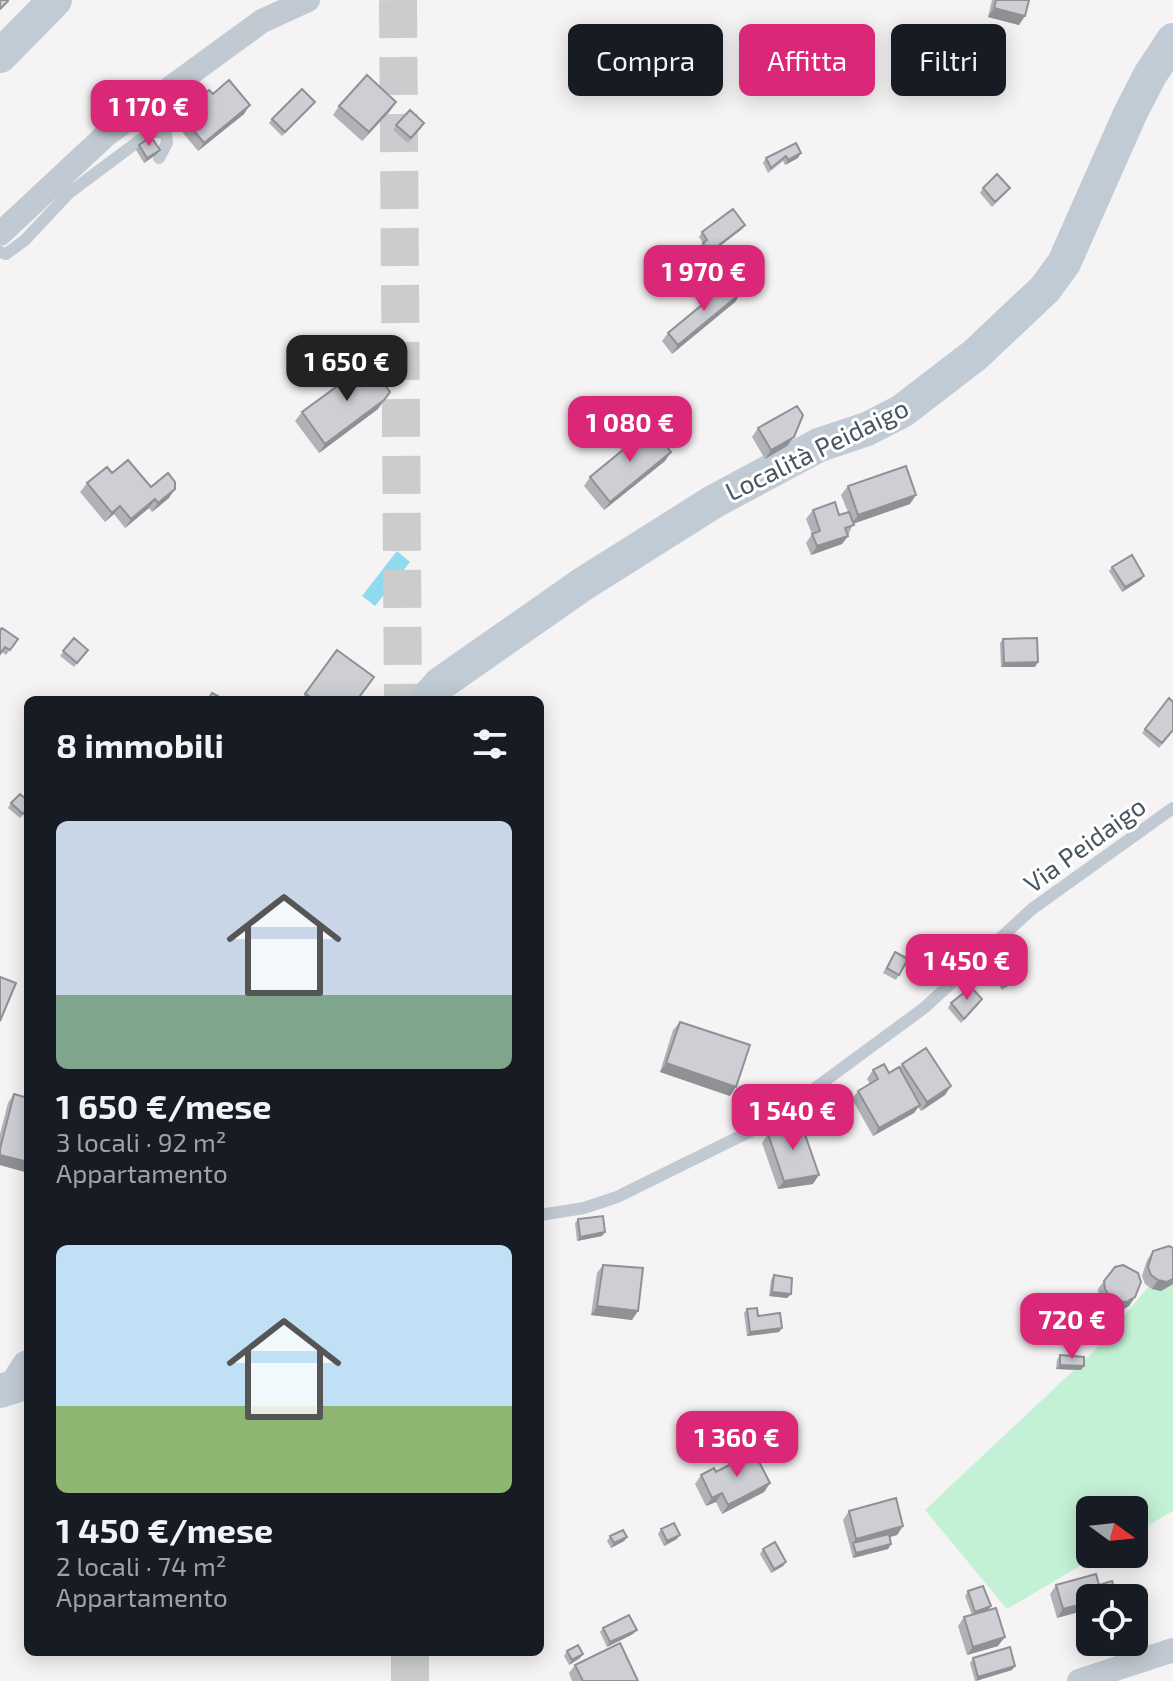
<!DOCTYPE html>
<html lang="it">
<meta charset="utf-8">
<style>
:root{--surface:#171b24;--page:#20242c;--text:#f1f3f6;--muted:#9ea1a6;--accent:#db2777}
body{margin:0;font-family:"Exo 2",sans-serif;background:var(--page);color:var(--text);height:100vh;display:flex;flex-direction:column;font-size:30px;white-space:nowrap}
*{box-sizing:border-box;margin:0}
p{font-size:26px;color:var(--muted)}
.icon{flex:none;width:44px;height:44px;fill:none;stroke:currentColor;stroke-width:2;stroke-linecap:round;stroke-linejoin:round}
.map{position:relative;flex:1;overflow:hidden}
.drawer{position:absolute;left:24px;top:696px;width:520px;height:960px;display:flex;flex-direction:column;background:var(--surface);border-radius:12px;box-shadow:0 4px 20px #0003}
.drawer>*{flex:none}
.hud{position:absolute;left:568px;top:24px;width:484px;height:72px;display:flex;gap:16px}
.needle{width:52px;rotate:105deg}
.fabs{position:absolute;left:1076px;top:1496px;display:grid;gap:16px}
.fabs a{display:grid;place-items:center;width:72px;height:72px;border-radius:12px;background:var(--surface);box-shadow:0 4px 20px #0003;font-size:40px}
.price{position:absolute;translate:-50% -68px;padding:0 18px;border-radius:16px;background:var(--accent);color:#fff;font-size:26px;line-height:52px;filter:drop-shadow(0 2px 4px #0008)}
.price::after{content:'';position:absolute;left:50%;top:48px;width:24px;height:18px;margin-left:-12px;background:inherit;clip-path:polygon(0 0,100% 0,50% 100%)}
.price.selected{background:#222;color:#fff}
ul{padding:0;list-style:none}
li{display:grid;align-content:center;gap:16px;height:424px;padding:0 32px}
li span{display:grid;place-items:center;height:248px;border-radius:12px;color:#555}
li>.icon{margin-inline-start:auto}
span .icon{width:144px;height:144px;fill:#fffc;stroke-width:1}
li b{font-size:34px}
h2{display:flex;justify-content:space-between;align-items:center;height:96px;padding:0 32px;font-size:34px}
.pill{padding:0 28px;border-radius:12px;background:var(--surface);box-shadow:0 4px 20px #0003;font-size:28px;line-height:72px}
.pill.selected{background:var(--accent);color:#fff}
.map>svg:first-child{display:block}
.green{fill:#c3f1d5}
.water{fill:#90daee}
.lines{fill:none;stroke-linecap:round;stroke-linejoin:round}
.primary-tunnel{stroke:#caccce;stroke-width:38;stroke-dasharray:38 19;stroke-linecap:butt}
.lane{stroke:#c1cad2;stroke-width:12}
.street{stroke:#c1cad2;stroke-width:24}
.secondary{stroke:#c1cbd6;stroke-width:34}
.wall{fill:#b0b2b7}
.shaded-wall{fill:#909195}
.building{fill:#cdcfd5;stroke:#909195;stroke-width:2}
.labels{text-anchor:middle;stroke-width:6;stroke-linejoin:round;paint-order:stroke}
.street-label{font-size:26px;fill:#4a5661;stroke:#fff}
</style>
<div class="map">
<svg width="1173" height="1681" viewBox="0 0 1173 1681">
<rect width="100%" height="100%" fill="#f5f3f3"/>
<path class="green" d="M1173,1258v253l-39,23v-24h-44v44h10l-93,55 -82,-99 169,-159z"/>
<path class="water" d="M397,551l13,11 -35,44 -13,-10z"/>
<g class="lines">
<path class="primary-tunnel" d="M398,0l5,700
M410,1652v29"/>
<path class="lane" d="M0,252l6,2 19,-14 44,-47 83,-62 14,2 1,10 -8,15
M540,1215l44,-7 33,-11 152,-75 155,-114 108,-99 141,-101"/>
<path class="street" d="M0,234l106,-99 156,-114 46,-21
M1079,1681l94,-31"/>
<path class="secondary" d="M0,56l55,-56
M426,700l14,-16 143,-100 130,-82 106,-57 48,-16 35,-18 73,-56 70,-66 19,-26 66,-149 20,-39 23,-35
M0,1391l16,-5 12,-19"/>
</g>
<path class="wall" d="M992,0h37l-10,25 -31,-8z
M213,94l31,20 -46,37 -24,-29 6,-8z
M396,102l-6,9 -28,30 -29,-26 6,-9z
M312,106l-30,30 -13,-13 3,-4z
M396,125l25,3 -13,15 -15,-13z
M796,143l2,15 -13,7 -2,-4 -15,12 -5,-10 3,-5z
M139,145l18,9 -13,9 -8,-13z
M983,188l24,4 -15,15 -12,-14z
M742,229l-35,27 -7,-9 3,-4 -4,-6 3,-5z
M741,293l-6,9 -63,52 -10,-13 6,-8z
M378,409l-59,44 -24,-32 7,-9z
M758,428l29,18 -22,13 -13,-22z
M665,461l-61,49 -20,-24 6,-9z
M112,473l39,14 18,11 -17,14 -3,-4 -24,20 -11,-14 -9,8 -25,-30 7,-9z
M848,486l62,18 -57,20 -5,12 -6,8 -31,11 -5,-12 6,-9 -6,-15 7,-9 26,5 9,-3 -7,-17z
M1112,567l32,9 -3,4 -19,12 -13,-21z
M0,630l18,9 -12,16 -4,-3z
M74,638l14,12 -14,17 -14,-11z
M1003,639l32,28h-34l-1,-24z
M337,650l21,50h-57z
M1169,698l4,33 -14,17 -17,-15z
M11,803l17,6 -8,9 -12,-10z
M892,956l7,19 -3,5 -13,-7z
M997,973l14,9 -3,4 -6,4 -8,-12z
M951,1003l28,1 -18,19 -13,-15z
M680,1022l50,74 -70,-24 13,-42z
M902,1064l49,22 -6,9 -24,16 -3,-4 -4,6 -41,23 -21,-37 6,-8 12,-7 -3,-5 6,-9 16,3 10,-5z
M14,1094l11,78 -25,-7v-31l8,-31z
M768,1134l45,50 -35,5 -16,-46z
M578,1219l27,13 -3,4 -25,5 -2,-18z
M1173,1248v36l-12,7 -9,-2 -7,-5 -3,-8 5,-16 6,-9z
M603,1265l29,55 -41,-5 6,-42z
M1115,1267l20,30 -6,9 -9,5 -9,-1 -8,-5 -4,-7 -1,-9z
M774,1275l17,19 -4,4 -18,-2 2,-16z
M747,1309l11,7 24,12 -3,4 -32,4 -3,-23z
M1060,1355l21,15 -25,-1 1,-9z
M716,1472l54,11 -6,9 -42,22 -6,-12 -10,4 -11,-22 6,-9z
M849,1511l54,15 -6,9 -7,2 1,7 -3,5 -35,9 -10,-38z
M661,1529l16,10 -13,7 -6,-12z
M610,1536l17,1 -3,4 -13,7 -4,-7z
M763,1549l23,13 -3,4 -12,7 -11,-19z
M1056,1585h43l-42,33 -7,-24z
M968,1591l23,15 -3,4 10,36 -31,9 -9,-29 6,-9 8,-2 -7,-19z
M603,1628l30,6 -26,13 -7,-15z
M567,1651l16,3 -3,4 -11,7 -5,-9z
M973,1658l39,12 -37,11 -5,-18z
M575,1665l63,16h-66l-3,-8z"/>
<path class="shaded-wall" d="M994,8l31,8 -6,9 -31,-8z
M396,102l-6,9 -28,30 7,-9z
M250,105l-6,9 -46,37 6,-8z
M160,150l-3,4 -13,9 3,-5z
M801,153l-3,5 -13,7 3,-5z
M745,225l-3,4 -35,27 3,-4z
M741,293l-6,9 -63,52 6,-9z
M390,392l-12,17 -59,44 6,-9z
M794,437l-7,9 -22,13 6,-9z
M671,452l-6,9 -61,49 6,-8z
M175,489l-6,9 -17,14 6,-9z
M916,495l-6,9 -58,20 6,-9z
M155,499l-6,9 -24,20 6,-9z
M120,506l-6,8 -9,8 7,-9z
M848,536l-6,8 -31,11 6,-9z
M1144,576l-3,4 -19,12 3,-5z
M1038,662l-3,5h-34l3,-4z
M666,1063l70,24 -6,9 -70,-24z
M951,1086l-6,9 -24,16 6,-9z
M920,1105l-6,8 -41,23 6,-8z
M0,1155l28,7v5l-3,5 -25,-7z
M819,1175l-6,9 -35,5 6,-8z
M605,1232l-3,4 -25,5 3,-4z
M1173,1279v5l-12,7 -9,-2 6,-9z
M772,1292l19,2 -4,4 -18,-2z
M1135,1297l-6,9 -9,5 -9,-1 6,-9z
M597,1306l41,5 -6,9 -41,-5z
M782,1328l-3,4 -32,4 3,-4z
M1060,1365l24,1 -3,4 -25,-1z
M770,1483l-6,9 -42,22 6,-9z
M722,1493l-6,9 -10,4 6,-8z
M903,1526l-6,9 -43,12 -1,-4 3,-4z
M680,1535l-3,4 -13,7 3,-5z
M627,1537l-3,4 -13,7 3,-5z
M891,1544l-3,5 -35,9 3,-5z
M786,1562l-3,4 -12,7 3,-4z
M1090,1602v7l-33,9 6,-9z
M991,1606l-3,4 -16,6 3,-4z
M637,1630l-4,4 -26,13 3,-5z
M1005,1637l-7,9 -31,9 6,-8z
M583,1654l-3,4 -11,7 3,-5z
M1015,1666l-3,4 -36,11 2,-4z"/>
<path class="building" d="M0,0h7l1,1 -8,8z
M996,0h33l-4,16 -31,-8z
M367,75l29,27 -27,30 -30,-26z
M229,80l21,25 -46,38 -24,-29 29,-24 4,4z
M302,89l13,13 -30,30 -13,-13z
M410,110l14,13 -13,15 -15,-13z
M151,137l9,13 -13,8 -8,-13z
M796,143l5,10 -13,7 -2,-4 -15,12 -5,-10z
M997,174l13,14 -15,14 -12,-14z
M733,209l12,16 -35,27 -7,-9 4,-3 -5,-8z
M731,281l10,12 -63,52 -10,-12z
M369,363l21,29 -6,8 -59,44 -23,-32z
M797,406l6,9 -9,22 -23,13 -13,-22z
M651,427l20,25 -61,50 -20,-25z
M128,460l23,27 17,-14 7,9v7l-17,14 -3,-4 -24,20 -11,-13 -8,7 -25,-30 20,-16 5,6z
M906,466l10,29 -58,20 -10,-29z
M835,502l4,13 10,-3 5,13 -9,3 3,8 -31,10 -5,-12 8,-3 -7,-21z
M1132,555l12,21 -19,11 -13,-20z
M2,628l16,11 -8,11 -5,-3 -5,7v-24z
M74,638l14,12 -11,13 -14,-12z
M1037,638l1,24 -34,1 -1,-24z
M337,650l37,27 -17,23h-51l3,-4 -4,-2z
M212,693l13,7h-17z
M1169,698l4,4v28l-11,13 -17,-14z
M20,794l8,7v7l-5,6 -12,-11z
M895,952l13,7 -9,16 -12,-7z
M1004,969l7,13 -6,4 -8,-13z
M0,977l16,6 -16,38z
M971,987l11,12 -18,20 -13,-16z
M680,1022l70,23 -14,42 -70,-24z
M926,1048l25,38 -24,16 -25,-38z
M884,1064l5,9 10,-6 21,38 -41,23 -21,-37 20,-12 -5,-9z
M14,1094l14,4v64l-28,-7v-6z
M800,1120l19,55 -35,6 -16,-47z
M603,1216l2,16 -25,5 -2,-18z
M1169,1246l4,2v31l-6,3 -9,-2 -7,-5 -3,-8 5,-16z
M603,1265l40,3 -5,43 -41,-5z
M1123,1265l15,8 3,9 -6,15 -9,5 -9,-1 -7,-4 -5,-8 -1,-8 11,-14z
M774,1275l18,3 -1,16 -19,-2z
M757,1308l1,8 22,-3 2,15 -32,4 -3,-23z
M1060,1355l24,2v9l-24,-1z
M754,1452l16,31 -42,22 -6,-12 -10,5 -11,-23 13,-7 2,4z
M896,1498l7,28 -47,13 -7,-28z
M674,1523l6,12 -13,6 -6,-12z
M623,1530l4,7 -13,6 -4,-7z
M889,1534l2,10 -35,9 -3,-10z
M775,1542l11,20 -12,7 -11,-20z
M1096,1574l3,11 13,-4 4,13 -13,4h-13v4l-27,7 -7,-24z
M983,1586l8,20 -16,6 -7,-21z
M996,1608l9,29 -32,10 -9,-30z
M629,1615l8,15 -27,12 -7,-14z
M620,1643l18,38h-55l-8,-16z
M578,1645l5,9 -11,6 -5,-9z
M1010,1647l5,19 -37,11 -5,-19z"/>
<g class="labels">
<g class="street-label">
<text transform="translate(817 450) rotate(-26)" y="9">Località Peidaigo</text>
<text transform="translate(1085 845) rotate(-36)" y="9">Via Peidaigo</text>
</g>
</g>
</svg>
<div class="fabs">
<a><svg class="needle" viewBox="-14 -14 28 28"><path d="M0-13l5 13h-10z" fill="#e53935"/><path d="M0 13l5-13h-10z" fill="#9ea1a6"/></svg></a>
<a><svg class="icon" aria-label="locate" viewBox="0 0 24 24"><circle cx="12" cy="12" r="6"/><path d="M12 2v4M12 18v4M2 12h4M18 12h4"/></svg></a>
</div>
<b class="price" style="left:149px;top:148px">1 170 €</b>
<b class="price" style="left:704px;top:313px">1 970 €</b>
<b class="price selected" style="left:347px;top:403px">1 650 €</b>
<b class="price" style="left:630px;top:464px">1 080 €</b>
<b class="price" style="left:967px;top:1002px">1 450 €</b>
<b class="price" style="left:793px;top:1152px">1 540 €</b>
<b class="price" style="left:1072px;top:1361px">720 €</b>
<b class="price" style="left:737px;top:1479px">1 360 €</b>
<div class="hud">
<a class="pill">Compra</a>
<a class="pill selected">Affitta</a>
<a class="pill">Filtri</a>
</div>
<section class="drawer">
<h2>8 immobili<svg class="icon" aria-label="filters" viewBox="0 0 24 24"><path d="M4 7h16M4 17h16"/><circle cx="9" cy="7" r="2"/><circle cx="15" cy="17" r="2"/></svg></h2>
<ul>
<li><span style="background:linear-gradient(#c9d6e8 70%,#7fa58c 0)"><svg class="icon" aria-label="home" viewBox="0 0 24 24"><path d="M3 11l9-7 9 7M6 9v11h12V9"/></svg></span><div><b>1 650 €/mese</b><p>3 locali · 92 m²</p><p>Appartamento</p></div></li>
<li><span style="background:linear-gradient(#bfe0f5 65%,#8fb573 0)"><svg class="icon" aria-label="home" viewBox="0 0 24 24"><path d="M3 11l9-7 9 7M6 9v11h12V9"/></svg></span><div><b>1 450 €/mese</b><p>2 locali · 74 m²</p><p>Appartamento</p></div></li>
</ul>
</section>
</div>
